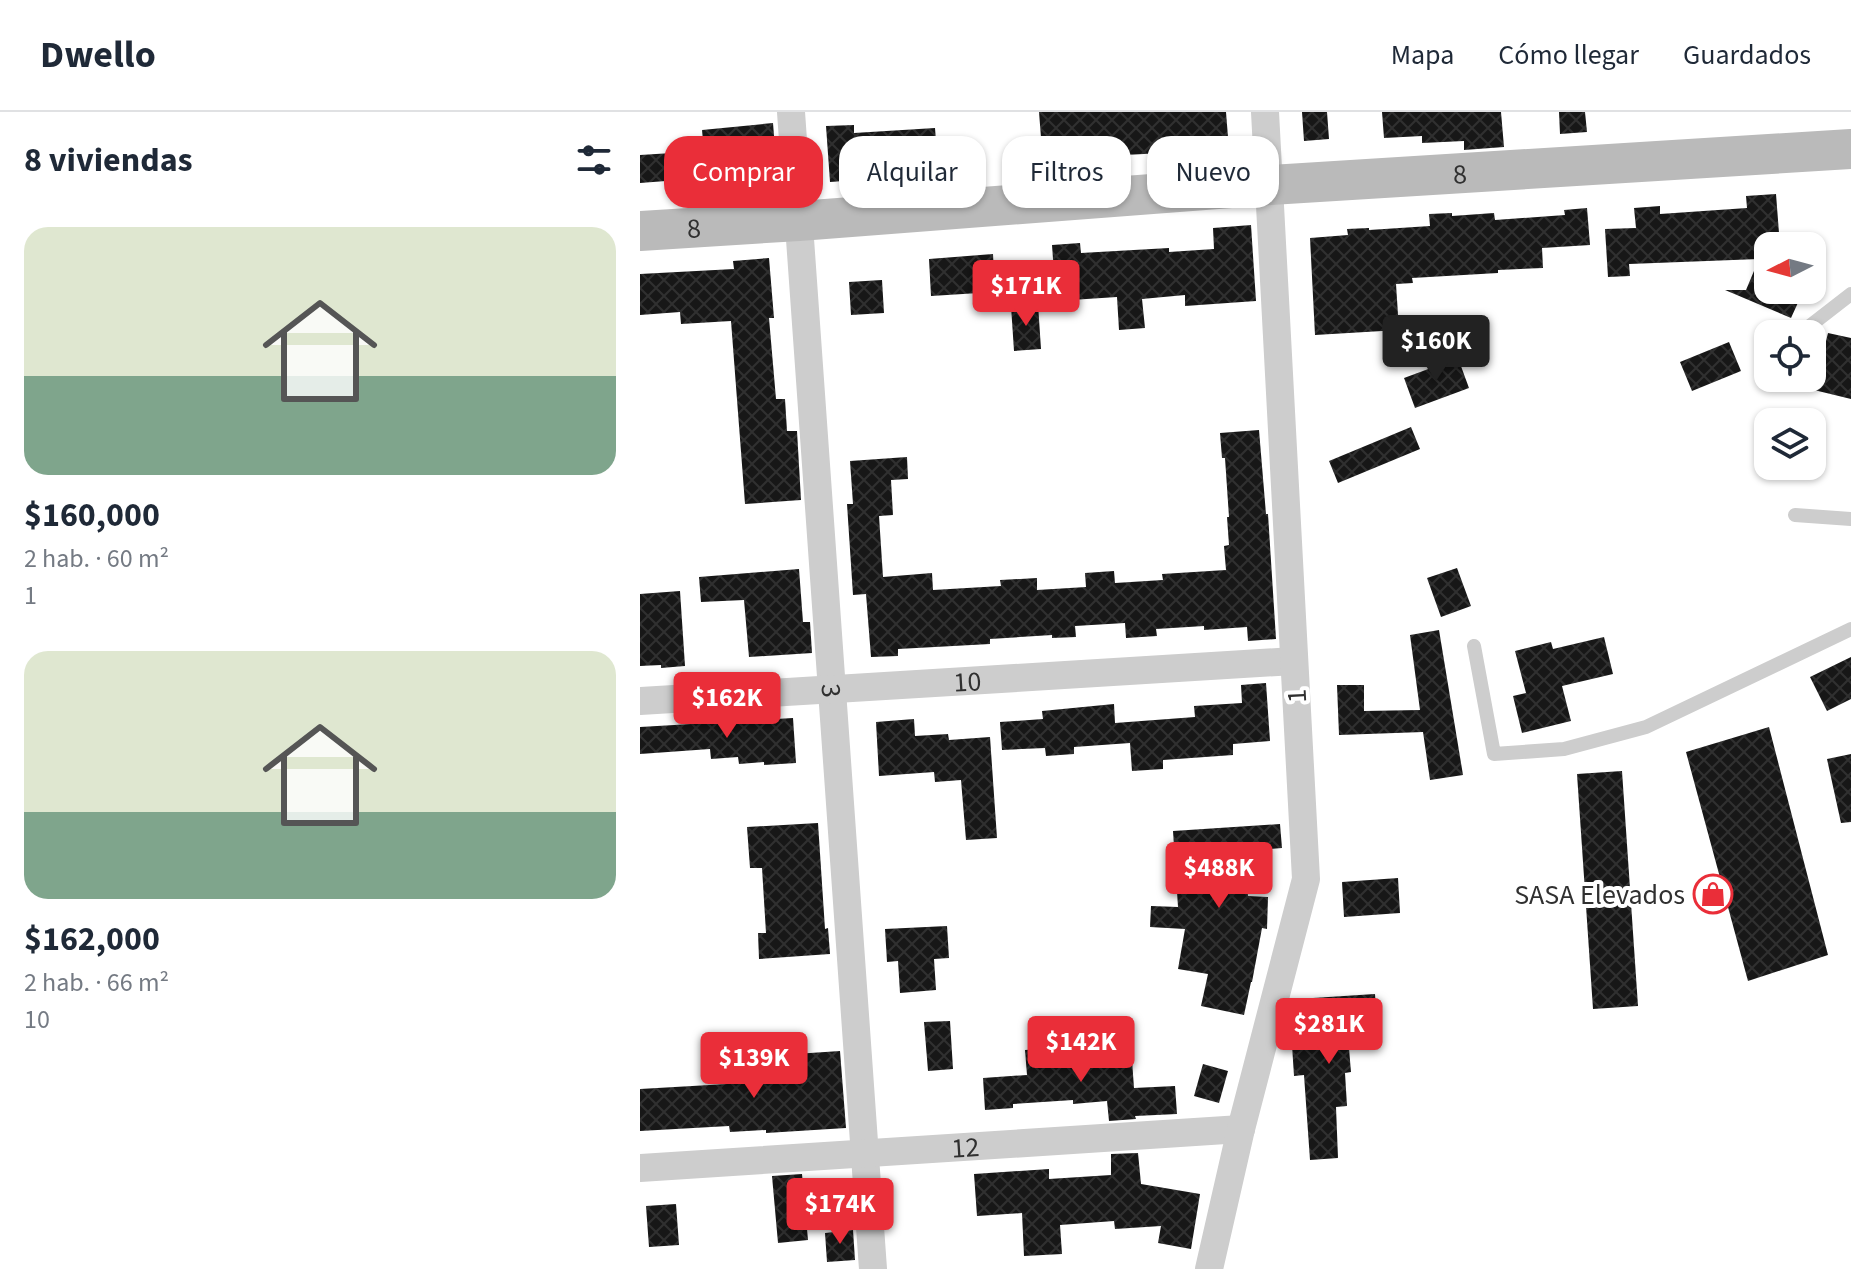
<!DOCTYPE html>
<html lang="es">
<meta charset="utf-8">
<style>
:root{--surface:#fff;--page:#f2f2f3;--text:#1f2937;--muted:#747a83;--line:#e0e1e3;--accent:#ea2e39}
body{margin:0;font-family:"Source Sans 3",sans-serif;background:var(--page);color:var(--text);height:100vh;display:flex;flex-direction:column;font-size:30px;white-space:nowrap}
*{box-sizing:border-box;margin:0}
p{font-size:26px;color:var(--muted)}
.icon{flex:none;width:44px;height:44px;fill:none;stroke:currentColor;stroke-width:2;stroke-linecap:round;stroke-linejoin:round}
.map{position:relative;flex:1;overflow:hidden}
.panel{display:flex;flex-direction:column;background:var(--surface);width:640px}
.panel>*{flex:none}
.banner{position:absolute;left:24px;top:24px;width:760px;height:72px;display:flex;gap:16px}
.needle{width:52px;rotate:264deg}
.buttons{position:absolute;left:1114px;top:120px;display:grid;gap:16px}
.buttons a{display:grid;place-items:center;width:72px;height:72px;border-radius:16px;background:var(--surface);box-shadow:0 2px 6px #0004;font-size:40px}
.price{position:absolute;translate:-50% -68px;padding:0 18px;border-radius:8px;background:var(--accent);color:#fff;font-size:26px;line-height:52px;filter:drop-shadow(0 2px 4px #0008)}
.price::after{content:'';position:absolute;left:50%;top:48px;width:24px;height:18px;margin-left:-12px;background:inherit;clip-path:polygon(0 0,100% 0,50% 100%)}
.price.selected{background:#222;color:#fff}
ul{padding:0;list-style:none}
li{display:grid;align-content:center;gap:16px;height:424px;padding:0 24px}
li span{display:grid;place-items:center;height:248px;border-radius:24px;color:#555}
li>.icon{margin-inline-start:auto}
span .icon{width:144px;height:144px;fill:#fffc;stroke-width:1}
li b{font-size:34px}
h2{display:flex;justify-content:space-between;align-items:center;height:96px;padding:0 24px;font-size:34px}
.pill{padding:0 28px;border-radius:24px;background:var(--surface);box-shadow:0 2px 6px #0004;font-size:28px;line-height:72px}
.pill.selected{background:var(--accent);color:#fff}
header{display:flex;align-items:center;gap:48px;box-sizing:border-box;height:112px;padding:0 40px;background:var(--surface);border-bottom:2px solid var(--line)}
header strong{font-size:38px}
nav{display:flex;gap:44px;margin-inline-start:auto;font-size:28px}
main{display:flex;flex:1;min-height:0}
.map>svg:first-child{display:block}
.building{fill:url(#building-cross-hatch)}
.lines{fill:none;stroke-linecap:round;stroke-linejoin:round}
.lane{stroke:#cdcdcd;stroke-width:14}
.street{stroke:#cdcdcd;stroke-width:28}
.secondary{stroke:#bababa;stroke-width:40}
.labels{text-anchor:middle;stroke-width:8;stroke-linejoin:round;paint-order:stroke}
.street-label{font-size:28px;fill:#303030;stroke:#fff}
.poi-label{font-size:28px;fill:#303030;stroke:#fff;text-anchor:end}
</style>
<header>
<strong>Dwello</strong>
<nav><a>Mapa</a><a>Cómo llegar</a><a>Guardados</a></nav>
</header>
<main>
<section class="panel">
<h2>8 viviendas<svg class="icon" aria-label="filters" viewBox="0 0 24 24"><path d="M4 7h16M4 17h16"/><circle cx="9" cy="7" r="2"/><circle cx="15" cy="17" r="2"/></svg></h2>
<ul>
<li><span style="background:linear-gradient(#dfe7d0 60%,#7fa58c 0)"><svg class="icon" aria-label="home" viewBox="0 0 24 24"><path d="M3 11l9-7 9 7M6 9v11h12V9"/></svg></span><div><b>$160,000</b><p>2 hab. · 60 m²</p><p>1</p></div></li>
<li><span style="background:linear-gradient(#dfe7d0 65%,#7fa58c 0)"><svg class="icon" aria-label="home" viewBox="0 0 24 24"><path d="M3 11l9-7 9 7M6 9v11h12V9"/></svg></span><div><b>$162,000</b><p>2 hab. · 66 m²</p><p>10</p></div></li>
</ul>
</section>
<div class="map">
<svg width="1211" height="1157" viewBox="0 0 1211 1157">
<defs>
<pattern id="building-cross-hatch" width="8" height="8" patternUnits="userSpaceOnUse" patternTransform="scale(2)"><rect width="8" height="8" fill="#171717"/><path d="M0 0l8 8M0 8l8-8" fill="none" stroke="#303030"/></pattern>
</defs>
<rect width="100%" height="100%" fill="#fff"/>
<path class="building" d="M399,0h187l2,25 -45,3 1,12 -60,3v4l-23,2v-2l-58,4z
M662,0h25l2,27 -25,2z
M742,0h119l3,35 -40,3v-9l-42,2v-7l-38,2z
M919,0h26l2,20 -27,2z
M133,11l5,63 -33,3 -1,-14 -104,8v-28l64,-4 -2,-21z
M214,13v8l81,-5 3,39 -38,2 1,5 -43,3v3l-28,2 -4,-56z
M1136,82l4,52h-12v44h18l15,6 -10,22 -66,-28h21l13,-31 -130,5 1,12 -22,1 -3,-48 31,-1 -2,-20 26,-2v8l87,-6 -1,-12z
M947,96l3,37 -48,3 1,20 -45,2v3l-86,5 1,5 -17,1 3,46 -84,5 -5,-97 38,-3 -1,-6 22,-1v2l61,-4 -1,-12 23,-1v3l42,-3 1,7 70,-5 -1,-5z
M611,113l5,76 -71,5v-11l-43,4 3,29 -26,2 -2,-33 -61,4 -4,-56 28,-2 1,10 88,-5v4l45,-3 -1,-21z
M353,142l2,38 -64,4 -2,-37z
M129,146l5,60h-5l7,81h9l2,32h10l4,69 -56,4 -14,-183 -50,3 -1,-12 -40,3v-41l94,-5 -1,-8z
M242,168l2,33 -33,2 -2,-33z
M398,192l3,45 -27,2 -3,-45z
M1188,221l23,5v61l-37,-9z
M1089,230l12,29 -49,20 -12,-29z
M818,246l11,30 -54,20 -11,-30z
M771,315l9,22 -82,34 -9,-22z
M619,318l7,84h2l8,125 -28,2 -1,-14 -43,3v-4l-48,3 1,7 -31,2 -1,-15 -50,3 1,11 -24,1v-3l-62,4v5l-92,5v7l-27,1 -5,-63 -13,1 -6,-91h6l-3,-43 57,-4 1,22 -17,1 2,35 -14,1 4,61 49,-4 1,17 68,-4 -1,-6 37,-2v12l49,-3 -1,-14 29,-2 1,12 48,-3 -1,-6 64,-4 -2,-24 5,-1 -2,-28h2l-4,-59h-3l-2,-25z
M817,456l14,38 -30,11 -14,-39z
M159,457l4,53h7l2,31 -63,4 -5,-57 -43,2 -2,-25z
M40,479l5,75 -24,2v-3l-21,1v-72z
M799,518l24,145 -33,5 -7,-48 -84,3 -2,-50h27v26l56,-1 -10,-75z
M964,525l9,37 -51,12 9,35 -49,12 -9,-37 13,-3 -11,-42 36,-9 2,7z
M1211,545v42l-24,12 -17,-34z
M626,571l4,58 -37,3v11l-70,5v9l-31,2 -2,-28 -56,4v7l-28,2 -1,-8 -43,2 -2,-28 43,-3 -1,-8 72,-7 1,19 80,-6 -1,-11 48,-3 -1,-18z
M153,606l3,45 -32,2v-3l-25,2 -1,-7 -27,2 -1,-10 -70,5v-27z
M274,607l1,17 33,-2 1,6 41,-3 7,101 -31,2 -5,-60 -26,2 -1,-10 -55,4 -3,-54z
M1129,615l59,228 -80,26 -62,-229z
M1211,642v68l-10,1 -14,-64z
M982,659l16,235 -45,3 -16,-235z
M178,711l7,106 3,-1 2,26 -71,5 -1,-26h8l-4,-65h-12l-3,-41z
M640,712l2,24 -38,3 4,45 20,1 -1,32 -5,-1 -10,54h-1l-7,33 -43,-9 7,-32 -30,-5 7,-40 -35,-2 1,-21 27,1 -5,-76z
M758,766l2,35 -56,4 -2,-35z
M307,814l2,32 -15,1 2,31 -36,3 -2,-32 -11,1 -2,-33z
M735,882l2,29 -30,2 4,47 -6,1 2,33 -11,1 2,51 -28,2 -6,-85 -10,1 -2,-31 24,-2 -3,-45z
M310,909l3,48 -25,2 -4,-49z
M491,934l3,42 41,-2 2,28 -42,2 1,3 -27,2 -2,-20 -34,3v-4l-60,4v4l-28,2 -2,-32 44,-3 -2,-25 28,-2v5z
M200,939l6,77 -80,5v-3l-36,2 -1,-6 -89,5v-42l87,-5 -2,-23 26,-2 1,17 44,-3 -1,-19z
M563,952l25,7 -9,32 -25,-7z
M498,1041l3,31 59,10 -9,55 -33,-6 3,-17 -46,3 -1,-8 -54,4 2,29 -38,2 -2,-43 -45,3 -3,-42 75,-5v10l62,-4v-21z
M162,1062l6,66 -30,3 -6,-67z
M36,1092l3,41 -30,2 -3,-41z
M213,1118l2,30 -28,2 -2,-29z"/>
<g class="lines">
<path class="lane" d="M1157,222l5,-2 49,-38
M1155,403l56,4
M834,534l20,108 70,-5 82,-22 205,-98"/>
<g class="street">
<path id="s1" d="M151,0l82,1157"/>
<path id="s2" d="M0,589l654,-40"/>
<path id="s3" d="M0,1056l601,-39"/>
<path d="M569,1157l32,-140 65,-250 -41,-767"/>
</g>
<path class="secondary" id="s4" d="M0,119l159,-10 471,-36 581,-36"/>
</g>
<defs>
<g id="shop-ring" transform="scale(2)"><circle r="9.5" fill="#fff" stroke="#ea2e39" stroke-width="1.5"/><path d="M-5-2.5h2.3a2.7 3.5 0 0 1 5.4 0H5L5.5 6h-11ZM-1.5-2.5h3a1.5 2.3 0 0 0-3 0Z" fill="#ea2e39"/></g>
</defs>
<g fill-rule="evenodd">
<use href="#shop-ring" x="1073" y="782"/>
</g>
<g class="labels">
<g class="street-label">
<text dy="10" stroke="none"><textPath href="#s4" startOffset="822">8</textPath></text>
<text dy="10" stroke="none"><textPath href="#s4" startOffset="54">8</textPath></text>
<text dy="10" stroke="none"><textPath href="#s2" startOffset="328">10</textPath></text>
<text dy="10" stroke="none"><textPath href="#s1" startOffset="580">3</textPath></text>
<text transform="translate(656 584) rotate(-93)" y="10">1</text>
<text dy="10" stroke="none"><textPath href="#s3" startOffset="326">12</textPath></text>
</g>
<g class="poi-label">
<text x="1045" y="792">SASA Elevados</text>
</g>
</g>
</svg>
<div class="buttons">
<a><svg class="needle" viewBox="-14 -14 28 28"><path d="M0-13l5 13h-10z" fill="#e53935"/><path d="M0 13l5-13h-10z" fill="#747a83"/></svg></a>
<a><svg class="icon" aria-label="locate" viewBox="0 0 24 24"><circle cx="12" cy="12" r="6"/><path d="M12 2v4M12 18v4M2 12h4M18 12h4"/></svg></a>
<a><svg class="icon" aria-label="layers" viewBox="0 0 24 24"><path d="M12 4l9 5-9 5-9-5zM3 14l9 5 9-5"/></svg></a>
</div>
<b class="price" style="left:386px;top:216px">$171K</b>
<b class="price selected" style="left:796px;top:271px">$160K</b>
<b class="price" style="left:87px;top:628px">$162K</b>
<b class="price" style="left:579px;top:798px">$488K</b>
<b class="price" style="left:689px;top:954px">$281K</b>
<b class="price" style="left:441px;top:972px">$142K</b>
<b class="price" style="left:114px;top:988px">$139K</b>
<b class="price" style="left:200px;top:1134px">$174K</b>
<div class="banner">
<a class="pill selected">Comprar</a>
<a class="pill">Alquilar</a>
<a class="pill">Filtros</a>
<a class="pill">Nuevo</a>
</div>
</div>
</main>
